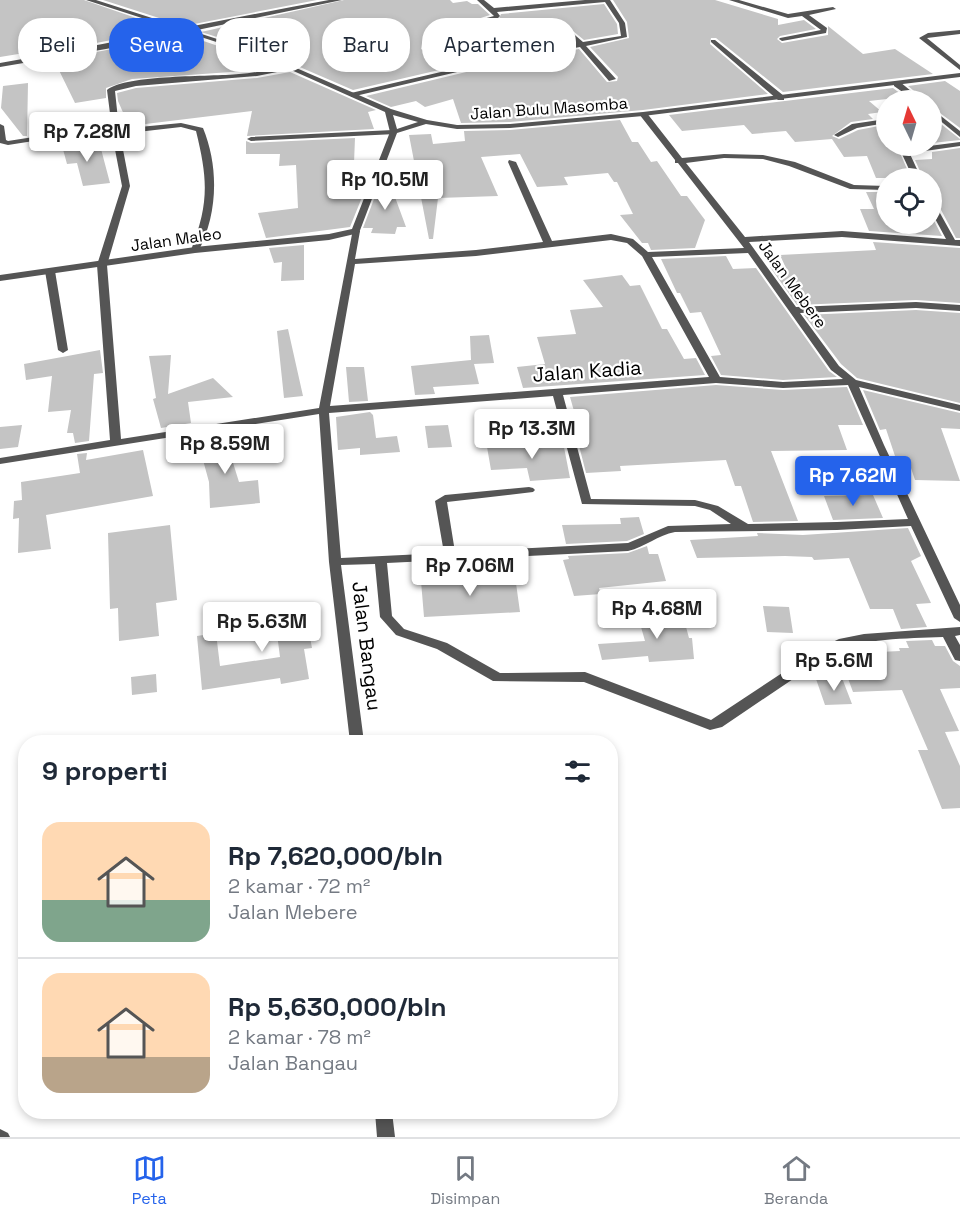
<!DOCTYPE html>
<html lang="id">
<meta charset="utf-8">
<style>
:root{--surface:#fff;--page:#f6f6f7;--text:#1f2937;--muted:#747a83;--line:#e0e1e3;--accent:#2563eb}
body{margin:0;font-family:"Space Grotesk",sans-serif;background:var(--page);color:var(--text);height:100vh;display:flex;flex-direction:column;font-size:22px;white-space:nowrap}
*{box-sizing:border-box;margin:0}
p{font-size:20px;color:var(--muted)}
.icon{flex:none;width:33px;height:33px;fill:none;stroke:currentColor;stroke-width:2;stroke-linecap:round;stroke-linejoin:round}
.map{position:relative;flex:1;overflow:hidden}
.sheet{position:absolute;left:18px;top:735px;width:600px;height:384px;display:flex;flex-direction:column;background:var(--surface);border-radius:24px;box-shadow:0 3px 9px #0003}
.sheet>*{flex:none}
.banner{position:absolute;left:18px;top:18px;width:600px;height:54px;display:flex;gap:12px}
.needle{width:39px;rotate:355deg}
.buttons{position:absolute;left:876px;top:90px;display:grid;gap:12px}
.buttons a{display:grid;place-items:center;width:66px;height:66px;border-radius:50%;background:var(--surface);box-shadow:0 3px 9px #0003;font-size:30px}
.price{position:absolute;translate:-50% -51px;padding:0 14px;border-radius:6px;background:#fff;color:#222;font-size:20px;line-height:39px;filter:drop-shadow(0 2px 3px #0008)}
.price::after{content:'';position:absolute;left:50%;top:36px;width:18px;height:14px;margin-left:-9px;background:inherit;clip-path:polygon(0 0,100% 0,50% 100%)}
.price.on{background:var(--accent);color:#fff}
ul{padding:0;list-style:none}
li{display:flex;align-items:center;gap:18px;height:150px;padding:0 24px}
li+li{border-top:2px solid var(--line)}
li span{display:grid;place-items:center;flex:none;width:168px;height:120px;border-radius:18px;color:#555}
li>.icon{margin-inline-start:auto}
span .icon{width:72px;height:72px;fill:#fffc;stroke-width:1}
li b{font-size:26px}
h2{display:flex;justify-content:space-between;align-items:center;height:72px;padding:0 24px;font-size:26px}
.pill{padding:0 21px;border-radius:24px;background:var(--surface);box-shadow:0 3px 9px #0003;font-size:21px;line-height:54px}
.pill.on{background:var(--accent);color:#fff}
.menu{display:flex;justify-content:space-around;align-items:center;height:84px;border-top:2px solid var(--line);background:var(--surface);font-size:16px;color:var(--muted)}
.menu a{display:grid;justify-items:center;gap:3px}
.menu .on{color:var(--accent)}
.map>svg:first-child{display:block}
.building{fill:#c4c4c4}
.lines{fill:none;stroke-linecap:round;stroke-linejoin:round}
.service{fill:#555;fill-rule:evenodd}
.minor{fill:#555;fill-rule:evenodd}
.tertiary{fill:#555;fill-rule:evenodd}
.labels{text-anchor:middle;stroke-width:4.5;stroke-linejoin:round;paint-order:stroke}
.far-street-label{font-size:16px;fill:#000;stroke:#fff}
.street-label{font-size:20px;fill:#000;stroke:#fff}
</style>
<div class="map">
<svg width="960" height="1137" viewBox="0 0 960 1137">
<rect width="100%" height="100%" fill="#fff"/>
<path class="building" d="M0,0h84l84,29 -118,23 -1,-3 -49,8z
M103,0h214l-133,26z
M344,0h106l3,3 14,-2 5,3h6l12,11 -31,10 38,31 -32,8 -43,-21 -1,6 31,18 -99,23 -88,-38 -64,-20z
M613,0h102l63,19v6l26,-5 12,9 -36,7 -3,3 5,4 46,-8v-9l-10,-8 45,36 32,-5 38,25 -150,18 -67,-54h-5l-1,6 58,50 -125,16 -133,12 -49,1 -8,-24 -28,8 -9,-6 -25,6 -25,-11 142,-34 71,-13 28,33 10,-1 1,-4 -28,-30 39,-9 -2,-16z
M604,4l13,20 1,10 -34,6 -22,-18 -5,5 14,15 -61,12 -36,-27 24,-6 3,-7z
M186,35l90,31 -31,5 -113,8 -26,9v10l-31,5 -21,-43z
M290,72l86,38 -8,2 6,17 -127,7 5,-25 -123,15 -11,-25 -1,-8 19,-5 121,-10z
M945,81l15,10v37l-28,-21v-7h-7l-17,-14z
M28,83l-1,53h-4l-22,-28 2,-22z
M893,88l12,9 -36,4 13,11 -14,2 5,5 -22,3 -19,14 7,3 19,-9 21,-4 7,9v11h8l6,7 11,25h-35l-9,-22 -23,1 -12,-18 -37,3 -9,-11 -34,3 -8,-9 -62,6 -13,-16z
M932,117l28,22v1l-28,3z
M620,120l12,22h6l13,20 6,-1 24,35h6l18,24 -10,28 -44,2 -3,-7h-6l-22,-28 13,-1 -16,-32h-3l-6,-9 -44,4 4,8 -31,2 -17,-33 -39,3 17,39 -60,2 -5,41h-4l-20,-104 22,-1 2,10 32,-3 -1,-10 46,-1z
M355,138l-1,25 13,1 -3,5 9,1 -23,57 -84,11 -8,-25 40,-5 -2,-43 -17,1 1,-12h-34v-13l5,2z
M78,139l6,13 17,-3 9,34 -27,3 -6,-23 -10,1 -6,-22z
M960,148v90h-4l-24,-45v-15h-9l-8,-18 17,-1v-7z
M385,170l21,57h-9l-2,7 -24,-1 2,-5h-10z
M866,192h20v32h46v-7l10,19 -73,-5 -9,-22h14z
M873,242l87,6v55l-44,-3 -119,5 -27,-38 15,-1 -5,-11 96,-5z
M304,245v35l-23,1 1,-19 -8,1 -5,-15z
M726,256l7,13 23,-1 73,103 8,6 -54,3 -62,-5 -10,-19 10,-1 -20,-43 -11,1 -10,-20h-3l-16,-34z
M622,275l8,11 10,-1 22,44h5l17,30 12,-1 9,17 -182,13 -6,-21 28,-3 -8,-27 39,-3 -6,-24 33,-3 -20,-27z
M916,310l44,3v90l-103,-25 -16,-14 -37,-49z
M288,329l15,67 -19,2 -7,-67z
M489,335l5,28 -20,1 5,20 -46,3 2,7 -20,1 -4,-29 60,-6 -1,-24z
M100,350l3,23 -9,1 -5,67 -14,2 -2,-10h-6l4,-23 -23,2 4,-36 -26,4 -2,-16z
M171,355l-3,39 45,-16 20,19 -45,5 3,21 -30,5 -8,-29 3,-1 -7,-42z
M346,367h18l4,34 -19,1z
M716,385l67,5 64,-3 16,38h-25l9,25 -76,1 27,70 -45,1 -12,-36h-6l-9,-26 -106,6 1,5 -35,2 -14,-55h4l-6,-21z
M863,390l97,23v16l-19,-1 19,53 -45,-1 -5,-15h-12l-12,-36 -6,1z
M370,412l3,3 3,23 21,-2 3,16 -40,3v-7l-22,2 -2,-33z
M22,425l-4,22 -18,2v-22z
M448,425l4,22 -24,1 -3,-22z
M224,434l15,48 19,-2 2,23 -50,5 -1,-26 -12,-44z
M563,442l7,36 -40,3 -3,-13 -36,2 -4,-23z
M143,450l10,46 -107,19 5,34 -33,4 1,-35 -6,1 1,-18 8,-1 -1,-18 59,-9 -3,-19 10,-1 -1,7z
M873,495l10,23 -50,2 -9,-24z
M639,517l5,17 -17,7 -61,3 -4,-19 59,-1 -1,-6z
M170,525l7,75 -21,3 3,33 -40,5 -1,-33 -8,1 -2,-76z
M908,528l13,28 -10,5 20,42 -15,1 11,23 -26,2 -8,-20h-23l-21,-51 -35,2 -2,-3 -27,-1 -88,2 -7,-18 68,-4 -1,-3 46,2z
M647,546l2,8h9l8,27 -67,7 2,6 -27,2 -11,-36 6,-1 -1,-3 60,-3z
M515,576l5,36 -96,5 -3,-36z
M679,601l10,37h3l2,21 -45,3 -1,-6 -46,4 -4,-16 47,-3 -4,-14 27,-1 -7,-24z
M304,605l8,43 -8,1 5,30 -28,5 -1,-6 -78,12 -5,-54 19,-3 4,33 60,-9 -4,-31 -18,2 -2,-16z
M763,606l26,1 4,26 -26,-1z
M932,640l3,6h10l8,15 7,5v22l-20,1 19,42 -14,1 15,34v42l-18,1 -24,-59h10l-26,-60 -49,2 -14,-38 61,-3 -1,-3h10l-3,-7z
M156,674l1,18 -25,3 -1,-18z
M842,678l10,26 -27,1 -9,-26z"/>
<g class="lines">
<path class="service" d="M0,1129l8,4 2,4h-10z"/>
<path class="minor" d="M329,0h13l-236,49 -106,18v-4c110,-19 219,-43 329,-63z
M477,0h7l10,8 91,-8h25l15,23 2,14 -41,9 30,33 -7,2 -29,-34 -72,13 -157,37v-4l107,-25 -36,-21v-2h4l39,21 37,-9 -41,-32 33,-9zM605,2l14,21 2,13 -38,6 -21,-18 -3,2 16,18 -66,12 -40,-30 28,-7 3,-3 -3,-4z
M729,0h10l49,14 45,-7 3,2 -27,6 18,13 -1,5 -44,8 -3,-2 1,-1 41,-8 -19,-14 -14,2z
M960,30v4l-33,4 33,27v5l-41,-32 9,-5z
M711,40h4l69,56v4h-6l-67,-58z
M289,65h3v4l-35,7 -121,10 -21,5 4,38 62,-6 22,5c16,39 15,86 -5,124h-6l-1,-2c18,-47 17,-70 5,-119l-15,-4 -61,7 10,52 -23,79 14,174 198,-31 34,-179 7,2 -5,28 121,-9 67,-8 -35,-80 1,-2 7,2 36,79 59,-7 22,5 15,13 96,-4 -66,-85h-3v-3l-36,-46 7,-2 36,46 42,-4 39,1 32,7 59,23 32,1v4l-36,-1 -61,-23 -26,-7 -39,-1 -38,5 59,74 97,-6 104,8 -14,-26v-10l4,3 19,34h5v6l-118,-9 -93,5 47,65 120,-5 44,3v6l-44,-3 -116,5 39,53 17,14 104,25v6l-101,-24 25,58 76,160v17l-6,-4 -43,-92 -74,4 -162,2c-17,3 -30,15 -47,19l-241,12 5,53 12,13 43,14 53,30 85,-1 126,48 109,-72 19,-9 25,-5 96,-7v8l-5,1 5,9v16l-5,-1 -12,-23c-38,2 -79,0 -113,17l-108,73 -12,3 -126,-48 -91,-1 -56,-32 -41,-14 -16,-18 -5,-53 -34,1 23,177h-14l-21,-180 -10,-148 -319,50v-6l110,-18 -13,-175 25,-79 -10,-52 -21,-2 -83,13 -8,-2v-19l4,2 2,14 2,1 83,-13 21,1 -5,-39c20,-16 104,-13 132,-16 17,-1 33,-5 50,-9zM611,240l16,3 15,13 67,121 -379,29 25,-142 121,-8zM748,253l83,117 12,9 -60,3 -63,-5 -68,-120zM716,383l67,5 65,-3 60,134 -71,3 -89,2 -30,-18 -23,-6 -104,-1 -28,-104zM553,396l29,108 113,2 15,4 21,14 -63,2 -40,17 -173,9 -8,-50 86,-10 2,-2 -2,-2 -4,-1 -84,8 -10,6 9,52 -103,5 -12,-145z
M894,82h6l22,18h-8l-20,-14z
M932,109l28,22v6l-28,-23z
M886,119v4l-29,5 -19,9 -4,-2 18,-11z
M393,130l4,2 -1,2 -145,7 -4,-2 4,-2z
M960,142v4l-49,7 -1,1 11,24h-8l-11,-24 4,-5z
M50,268l5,3 13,79 -5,3 -5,-3 -13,-79z
M375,1112h17l3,25h-18z"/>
<path class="tertiary" d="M86,0h10l168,54 127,55 36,11 30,5 53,-1 133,-12 317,-39v4l-317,39 -133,12 -53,1 -31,-5 -29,9 -38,100 -30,7 -134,13 -195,28v-6l195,-28 134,-13 23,-5 38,-97 -5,-20 -125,-56zM393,115l25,7 -21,7z"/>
</g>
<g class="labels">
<g class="far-street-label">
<text transform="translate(549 108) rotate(-4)" y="6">Jalan Bulu Masomba</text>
<text transform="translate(176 239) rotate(-8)" y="6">Jalan Maleo</text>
<text transform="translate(793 284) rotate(54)" y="6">Jalan Mebere</text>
</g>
<g class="street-label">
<text transform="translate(587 371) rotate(-4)" y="7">Jalan Kadia</text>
<text transform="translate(367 646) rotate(83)" y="7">Jalan Bangau</text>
</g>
</g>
</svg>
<div class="buttons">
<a><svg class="needle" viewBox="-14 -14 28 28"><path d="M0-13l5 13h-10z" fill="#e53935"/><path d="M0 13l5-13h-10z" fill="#747a83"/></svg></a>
<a><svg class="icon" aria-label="locate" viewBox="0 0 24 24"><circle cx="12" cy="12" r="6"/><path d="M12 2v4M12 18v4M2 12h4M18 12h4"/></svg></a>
</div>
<b class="price" style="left:87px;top:163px">Rp 7.28M</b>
<b class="price" style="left:385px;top:211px">Rp 10.5M</b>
<b class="price" style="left:532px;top:460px">Rp 13.3M</b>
<b class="price" style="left:225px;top:475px">Rp 8.59M</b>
<b class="price on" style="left:853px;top:507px">Rp 7.62M</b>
<b class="price" style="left:470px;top:597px">Rp 7.06M</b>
<b class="price" style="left:657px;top:640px">Rp 4.68M</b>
<b class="price" style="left:262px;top:653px">Rp 5.63M</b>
<b class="price" style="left:834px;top:692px">Rp 5.6M</b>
<div class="banner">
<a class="pill">Beli</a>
<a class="pill on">Sewa</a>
<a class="pill">Filter</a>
<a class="pill">Baru</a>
<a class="pill">Apartemen</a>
</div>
<section class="sheet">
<h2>9 properti<svg class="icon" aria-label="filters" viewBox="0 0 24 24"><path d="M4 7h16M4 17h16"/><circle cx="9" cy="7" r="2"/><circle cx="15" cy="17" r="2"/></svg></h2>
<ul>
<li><span style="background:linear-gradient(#ffd9b3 65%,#7fa58c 0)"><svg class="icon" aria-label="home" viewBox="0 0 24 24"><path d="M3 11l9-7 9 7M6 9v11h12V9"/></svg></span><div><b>Rp 7,620,000/bln</b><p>2 kamar · 72 m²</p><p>Jalan Mebere</p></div></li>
<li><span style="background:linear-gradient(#ffd9b3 70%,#b9a48a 0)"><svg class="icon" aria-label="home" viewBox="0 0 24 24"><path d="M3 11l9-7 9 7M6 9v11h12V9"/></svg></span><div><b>Rp 5,630,000/bln</b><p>2 kamar · 78 m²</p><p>Jalan Bangau</p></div></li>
</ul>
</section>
</div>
<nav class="menu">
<a class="on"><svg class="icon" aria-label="map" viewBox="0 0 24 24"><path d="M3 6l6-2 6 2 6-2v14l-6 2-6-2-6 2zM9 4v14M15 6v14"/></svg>Peta</a>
<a><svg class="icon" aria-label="saved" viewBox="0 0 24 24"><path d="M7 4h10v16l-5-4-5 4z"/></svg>Disimpan</a>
<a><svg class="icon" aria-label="home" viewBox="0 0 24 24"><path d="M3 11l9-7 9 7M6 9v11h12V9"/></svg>Beranda</a>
</nav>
